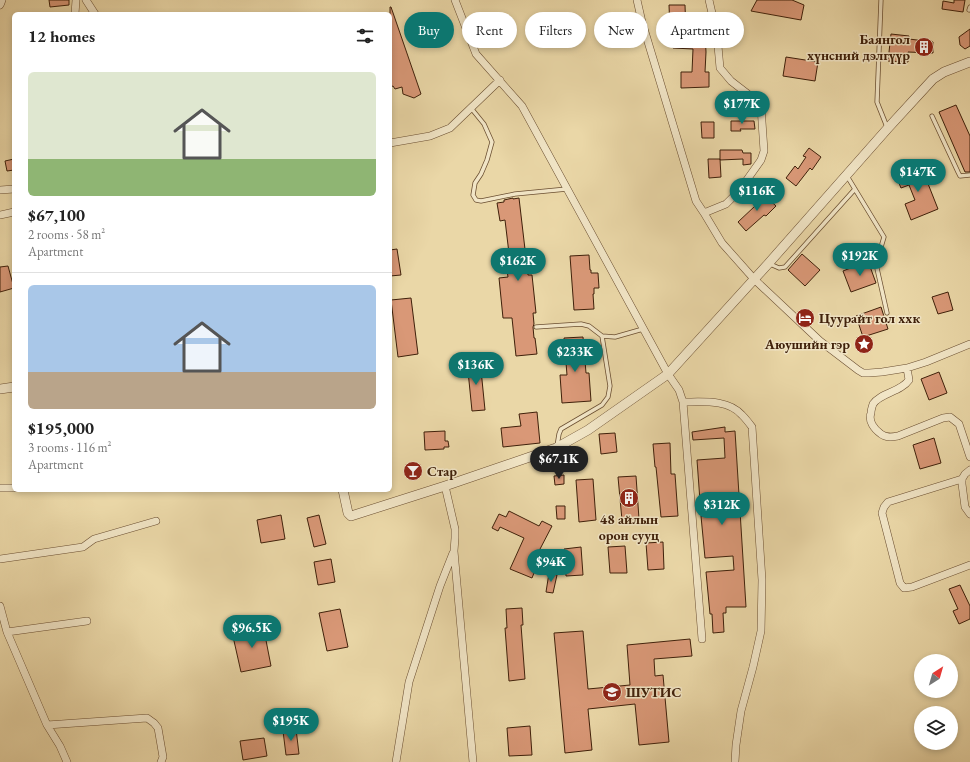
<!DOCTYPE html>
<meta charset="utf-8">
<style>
:root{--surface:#fff;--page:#f2f2f2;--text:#222;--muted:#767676;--line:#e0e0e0;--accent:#0f766e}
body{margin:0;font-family:"EB Garamond",serif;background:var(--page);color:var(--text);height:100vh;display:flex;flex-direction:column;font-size:15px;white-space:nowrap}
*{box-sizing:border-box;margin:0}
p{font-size:13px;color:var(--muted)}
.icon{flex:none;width:22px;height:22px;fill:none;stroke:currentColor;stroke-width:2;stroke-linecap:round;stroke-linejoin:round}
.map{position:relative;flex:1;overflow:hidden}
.panel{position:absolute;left:12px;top:12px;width:380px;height:480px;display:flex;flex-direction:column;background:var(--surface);border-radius:6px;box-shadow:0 2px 6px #0003}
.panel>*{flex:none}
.banner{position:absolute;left:404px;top:12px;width:380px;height:36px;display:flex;gap:8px}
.needle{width:26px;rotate:37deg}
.controls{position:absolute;left:914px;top:654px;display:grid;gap:8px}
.controls a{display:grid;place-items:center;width:44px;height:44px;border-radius:50%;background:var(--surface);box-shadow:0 2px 6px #0003;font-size:20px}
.price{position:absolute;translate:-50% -34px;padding:0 9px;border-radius:14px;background:var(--accent);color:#fff;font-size:13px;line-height:26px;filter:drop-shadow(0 1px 2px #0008)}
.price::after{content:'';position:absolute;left:50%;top:24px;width:12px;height:9px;margin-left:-6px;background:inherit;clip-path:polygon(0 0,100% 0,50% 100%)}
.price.active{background:#222;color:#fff}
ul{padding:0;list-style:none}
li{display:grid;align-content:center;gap:8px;height:212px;padding:0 16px}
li+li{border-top:1px solid var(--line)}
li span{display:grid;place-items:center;height:124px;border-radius:6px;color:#555}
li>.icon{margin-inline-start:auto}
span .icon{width:72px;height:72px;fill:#fffc;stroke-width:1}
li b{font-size:17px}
h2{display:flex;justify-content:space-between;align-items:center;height:48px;padding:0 16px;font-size:17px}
.chip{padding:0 14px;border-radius:18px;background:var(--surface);box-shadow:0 2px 6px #0003;font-size:14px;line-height:36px}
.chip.active{background:var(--accent);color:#fff}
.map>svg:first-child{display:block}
.building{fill:#d99877;stroke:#3f200a}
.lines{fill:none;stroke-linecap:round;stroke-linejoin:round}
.service-casing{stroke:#6a4e31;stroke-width:5}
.minor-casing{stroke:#6a4e31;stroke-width:8}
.tertiary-casing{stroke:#6a4e31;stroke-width:10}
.service{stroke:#f1e5c6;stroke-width:3.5}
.minor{stroke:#f1e5c6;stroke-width:7}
.tertiary{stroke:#f1e5c6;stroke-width:9}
.labels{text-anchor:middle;stroke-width:3;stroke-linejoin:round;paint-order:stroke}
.poi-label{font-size:14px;font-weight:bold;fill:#3f200a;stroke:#f1e5c6;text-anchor:start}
</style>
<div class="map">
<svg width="970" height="762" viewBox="0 0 970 762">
<rect width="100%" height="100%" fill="#ead7a7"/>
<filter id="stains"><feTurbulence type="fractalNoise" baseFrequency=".005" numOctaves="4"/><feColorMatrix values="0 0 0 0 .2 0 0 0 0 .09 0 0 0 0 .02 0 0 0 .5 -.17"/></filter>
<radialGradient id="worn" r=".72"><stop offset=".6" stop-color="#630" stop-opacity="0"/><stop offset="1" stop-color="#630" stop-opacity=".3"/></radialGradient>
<path class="building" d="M49,0h20v5l-19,2z
M757,0h35l12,5 -3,15 -50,-9z
M954,0h11l-2,12 -21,-3 1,-8 11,2z
M669,5h16l1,29h19l1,18 -1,20h4v15l-28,1v-16h11l1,-23 -20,-1v-18h-3z
M390,7h1l30,87 -7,4 -11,-4 -1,-7 -7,2 -2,-3 -3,1z
M970,29v17l-5,3 -5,-4 -1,-8z
M891,34l18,2v3l24,3v11l-25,-1v10l-20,-1z
M786,57l32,5 -3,19 -32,-5z
M956,105l14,31v36h-5l-26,-60z
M731,121h23l1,8h-15l1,2h-10z
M701,122h13v16h-12z
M809,148l12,9 -9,13 -2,-2 -14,18 -10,-8 9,-12 3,3 8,-12 -3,-1z
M720,150h22l1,3h8v11l-8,1v-6l-23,1z
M14,159v11l-7,1 -2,-10z
M708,159h12l1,18 -12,1z
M921,166l17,43 -27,11 -6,-16 10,-4 -6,-15 -8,3 -5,-12z
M763,194l13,12 -10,10 -2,-1 -18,16 -8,-9 17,-16 -1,-1z
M513,198v1l6,-1 9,77h4l4,38h-3l1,11 -1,3 1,11h1l2,16 -21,2 -4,-38h-9l-4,-40 9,-1 -1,-7h4l-6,-50 -5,1 -3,-18 7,-1v-2z
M397,249l4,26 -11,1v-26z
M802,254l18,16 -15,16 -17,-16z
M589,255l1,15h1v3h7l1,15h-5v6h-1l1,15 -20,1 -4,-54z
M868,261l8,22 -25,9 -8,-21 15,-6 -1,-1z
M8,266l6,22 -14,4v-25z
M948,292l5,18 -15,4 -6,-17z
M411,298l7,56 -20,3 -7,-57z
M881,307l7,22 -25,8 -7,-21z
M583,337l3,36h3l2,28 -29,2 -2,-28h7l-3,-37z
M480,360l5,50 -13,1 -5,-50z
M939,372l8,21 -18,7 -8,-21z
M537,412l3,31 -37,4 -2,-19 20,-2 -2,-12z
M725,427v5l10,-1 11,176h-20v6h-3l1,19 -11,1 -1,-19h-2l-4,-42 28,-2 -1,-14 -28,2 -4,-42 28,-2 -1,-14 -28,1 -3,-41 28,-2 -1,-20 -31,2 -1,-8z
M445,431v10h3l1,6h-5v2l-19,1 -1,-18z
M615,433l2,19 -16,2 -2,-20z
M934,438l7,25 -21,6 -7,-24z
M670,443l1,31h4l3,42 -17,1 -5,-50h-1l-2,-23z
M564,475v9l-9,1 -1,-9z
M636,476l3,43 -17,1 -4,-43z
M593,479l3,41 -17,2 -3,-42z
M556,506h9v13h-8z
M509,511l30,15 3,-5 10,5 -13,25 3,2 -10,25 -22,-9 14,-31 -24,-11 -2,4 -6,-3 7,-14 7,3z
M281,515l4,24 -24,4 -4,-23z
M319,515l7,29 -12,3 -7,-29z
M663,542l1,27 -16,1 -2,-27z
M625,546l2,27h-17l-2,-26z
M581,547l2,28 -17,1 -2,-27z
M331,559l4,23 -17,3 -4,-23z
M549,573l8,2 -4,18 -7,-1z
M960,585l10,21v13l-11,5 -6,-13 5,-2 -9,-20z
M522,608l1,17h-2l4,54 -16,2 -4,-53h2l-1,-19z
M340,609l8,38 -21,4 -8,-38z
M263,625l8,41 -30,6 -9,-40z
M583,631l5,58 42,-4 -3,-40 63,-6 2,17 -38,3 1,17 8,-1 6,67 -30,3 -4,-41 -47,5 4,41 -27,3 -11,-120z
M530,726l2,29 -23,1 -2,-28z
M296,729l3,25 -13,1 -3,-24z
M264,738l3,18 -24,4 -3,-19z"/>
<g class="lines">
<g class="service-casing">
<path id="service" d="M881,0l-4,102 10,25
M969,10l1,-3
M471,108l13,16 8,18 -5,18 -6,14 -6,9 -2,12 3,5 5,1 34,-7 52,-5
M932,116l26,56 2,4 10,-1
M847,176l37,61 -8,27 11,49
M770,264l9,4 6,-1 70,-78
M536,327l45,-3 8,2 13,10 13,1 28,-8
M557,446l2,-12 2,-5 41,-24 6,-8 2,-11 -8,-50"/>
</g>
<g class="minor-casing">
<path id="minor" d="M86,0l9,14
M455,0l21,54 46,52 146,268 11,16 4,12 19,237
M637,0l5,22 54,179 8,12 18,30 32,36 66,62 38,29 5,3h6l13,-1 25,-4 19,-6 44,-18
M0,5l1,-2 1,-3
M75,14l1,-14
M390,143l40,-7 20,-8 50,-48
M0,190l14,-1
M704,213l22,-9 13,-13 22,-31 3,-9 -3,-44 -8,-9 -22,-17 -11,-13 -3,-33 -8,-35
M0,215l14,-3
M907,368l2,12c-8,12 -29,13 -36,24 -1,3 -2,6 -2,9 -3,8 3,16 10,21 5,4 11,3 17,2l45,-18 7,-1 9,7 11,33
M683,402c20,0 45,-3 59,13 4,4 7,8 10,12l10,153 -1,51 -8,36 -12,44 -5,34 -1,17
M970,470l-5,4 -3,5v5l3,23 5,7
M962,479l-74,23 -4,5 -2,6 18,70 4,5 8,-1 58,-22
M445,486l10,43v9l-1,13 19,211
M0,488h14
M0,559l83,-12 11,-8 62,-18
M0,606l7,26 40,93
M7,632l80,-11
M67,762l-7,-16 -13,-21 100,-7 7,5 4,5 5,29 -2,5
M396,762l13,-80 31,-96 13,-33"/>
</g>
<g class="tertiary-casing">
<path id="tertiary" d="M0,389l14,-2
M343,490l5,23 3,3 94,-30 111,-38 32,-18 80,-56 100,-110 120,-136 45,-49 11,-7 26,-10"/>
</g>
<use href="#service" class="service"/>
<use href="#minor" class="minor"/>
<use href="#tertiary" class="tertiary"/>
</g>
<defs>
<g id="building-disc" transform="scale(1)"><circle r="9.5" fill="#8f2418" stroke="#f1e5c6"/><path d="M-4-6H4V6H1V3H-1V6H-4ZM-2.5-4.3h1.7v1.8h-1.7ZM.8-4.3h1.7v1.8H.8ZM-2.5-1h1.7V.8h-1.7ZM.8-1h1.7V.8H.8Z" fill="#fff"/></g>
<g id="hotel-disc" transform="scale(1)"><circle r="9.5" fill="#8f2418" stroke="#f1e5c6"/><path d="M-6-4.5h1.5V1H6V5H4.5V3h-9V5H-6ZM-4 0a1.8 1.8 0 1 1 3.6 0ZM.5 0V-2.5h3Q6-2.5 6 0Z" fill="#fff"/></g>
<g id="sight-disc" transform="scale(1)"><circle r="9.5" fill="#8f2418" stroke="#f1e5c6"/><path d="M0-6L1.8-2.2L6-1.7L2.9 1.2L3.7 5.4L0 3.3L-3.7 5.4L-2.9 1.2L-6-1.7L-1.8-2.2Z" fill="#fff"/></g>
<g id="bar-disc" transform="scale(1)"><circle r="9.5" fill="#8f2418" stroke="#f1e5c6"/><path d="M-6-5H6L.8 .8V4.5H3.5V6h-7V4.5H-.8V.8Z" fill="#fff"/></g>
<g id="university-disc" transform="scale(1)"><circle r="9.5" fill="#8f2418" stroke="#f1e5c6"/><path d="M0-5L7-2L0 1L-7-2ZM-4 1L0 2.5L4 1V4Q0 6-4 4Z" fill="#fff"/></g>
</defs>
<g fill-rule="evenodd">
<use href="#building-disc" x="924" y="47"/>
<use href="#hotel-disc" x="805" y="318"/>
<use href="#sight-disc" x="864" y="344"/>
<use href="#bar-disc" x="413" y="471"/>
<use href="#building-disc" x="629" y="498"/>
<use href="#university-disc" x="612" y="692"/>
</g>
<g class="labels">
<g class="poi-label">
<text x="910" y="44" text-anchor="end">Баянгол<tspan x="910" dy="16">хүнсний дэлгүүр</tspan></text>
<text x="819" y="323">Цуурайт гол ххк</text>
<text x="850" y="349" text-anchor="end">Аюушийн гэр</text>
<text x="427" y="476">Стар</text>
<text x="629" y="524" text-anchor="middle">48 айлын<tspan x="629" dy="16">орон сууц</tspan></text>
<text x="626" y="697">ШУТИС</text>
</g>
</g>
<rect width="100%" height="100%" filter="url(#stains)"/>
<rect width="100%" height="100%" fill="url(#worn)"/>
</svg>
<div class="controls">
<a><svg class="needle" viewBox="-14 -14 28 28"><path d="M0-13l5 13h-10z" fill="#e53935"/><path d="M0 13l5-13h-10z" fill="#767676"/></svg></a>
<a><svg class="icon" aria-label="layers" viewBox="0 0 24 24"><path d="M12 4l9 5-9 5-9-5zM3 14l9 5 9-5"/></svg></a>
</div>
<b class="price" style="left:742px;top:125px">$177K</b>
<b class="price" style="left:918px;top:193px">$147K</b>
<b class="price" style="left:757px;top:212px">$116K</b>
<b class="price" style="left:860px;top:277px">$192K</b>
<b class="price" style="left:518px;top:282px">$162K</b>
<b class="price" style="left:575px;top:373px">$233K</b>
<b class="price" style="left:476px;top:386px">$136K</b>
<b class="price active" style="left:559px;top:480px">$67.1K</b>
<b class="price" style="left:722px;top:526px">$312K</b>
<b class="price" style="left:551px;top:583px">$94K</b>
<b class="price" style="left:252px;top:649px">$96.5K</b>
<b class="price" style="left:291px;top:742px">$195K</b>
<div class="banner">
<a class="chip active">Buy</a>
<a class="chip">Rent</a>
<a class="chip">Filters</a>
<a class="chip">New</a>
<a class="chip">Apartment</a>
</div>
<section class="panel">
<h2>12 homes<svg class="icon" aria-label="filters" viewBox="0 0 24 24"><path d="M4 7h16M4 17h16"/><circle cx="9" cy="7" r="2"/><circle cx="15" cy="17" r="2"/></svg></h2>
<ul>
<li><span style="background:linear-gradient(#dfe7d0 70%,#8fb573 0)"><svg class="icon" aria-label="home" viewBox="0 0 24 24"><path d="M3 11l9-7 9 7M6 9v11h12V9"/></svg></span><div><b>$67,100</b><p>2 rooms · 58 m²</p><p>Apartment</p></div></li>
<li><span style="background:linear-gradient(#a9c7e8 70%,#b9a48a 0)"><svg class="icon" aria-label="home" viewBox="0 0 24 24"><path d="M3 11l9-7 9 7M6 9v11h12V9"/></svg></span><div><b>$195,000</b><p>3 rooms · 116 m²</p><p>Apartment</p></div></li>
</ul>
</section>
</div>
